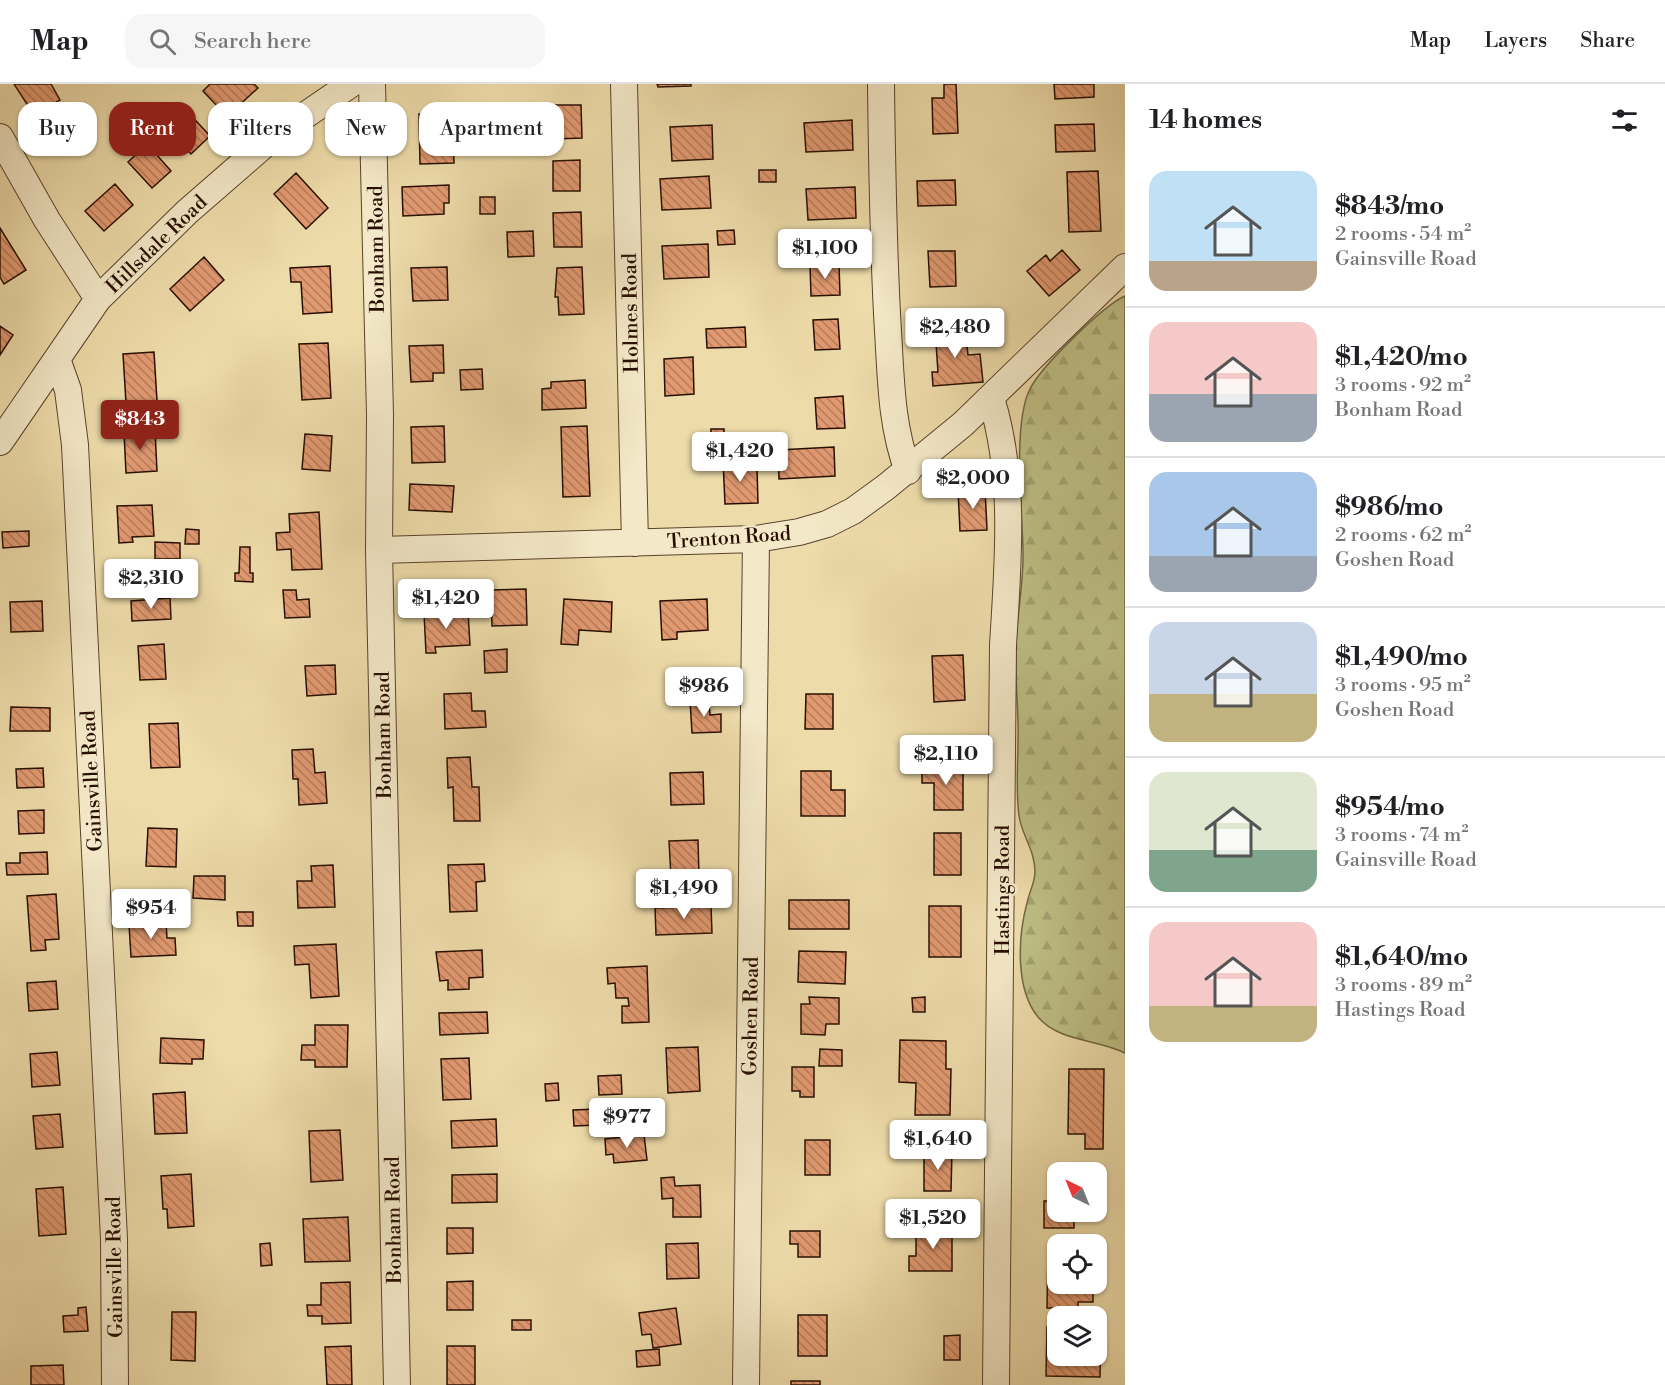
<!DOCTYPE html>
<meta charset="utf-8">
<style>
:root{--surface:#fff;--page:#f6f6f6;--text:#202124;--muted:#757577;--line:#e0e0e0;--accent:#8f2418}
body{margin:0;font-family:"Libre Bodoni",serif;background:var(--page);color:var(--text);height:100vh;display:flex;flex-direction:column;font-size:22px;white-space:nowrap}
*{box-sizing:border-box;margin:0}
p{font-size:20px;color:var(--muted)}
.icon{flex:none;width:33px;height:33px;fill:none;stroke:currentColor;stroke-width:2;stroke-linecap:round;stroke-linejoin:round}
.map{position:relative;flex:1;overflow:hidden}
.side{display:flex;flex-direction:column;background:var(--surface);width:540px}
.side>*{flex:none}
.guide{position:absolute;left:18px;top:18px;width:570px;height:54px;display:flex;gap:12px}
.needle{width:39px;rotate:317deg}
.fabs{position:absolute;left:1047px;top:1078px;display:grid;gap:12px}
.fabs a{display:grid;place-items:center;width:60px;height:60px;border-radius:12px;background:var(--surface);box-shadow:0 2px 4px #0004;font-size:30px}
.price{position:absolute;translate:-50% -51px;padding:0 14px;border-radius:6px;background:#fff;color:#222;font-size:20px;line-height:39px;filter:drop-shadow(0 2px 3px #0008)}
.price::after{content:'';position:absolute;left:50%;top:36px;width:18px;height:14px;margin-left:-9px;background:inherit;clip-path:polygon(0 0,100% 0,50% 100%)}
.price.current{background:var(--accent);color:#fff}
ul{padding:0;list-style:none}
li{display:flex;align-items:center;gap:18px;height:150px;padding:0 24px}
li+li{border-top:2px solid var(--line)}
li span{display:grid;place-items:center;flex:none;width:168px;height:120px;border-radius:18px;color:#555}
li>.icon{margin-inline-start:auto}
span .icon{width:72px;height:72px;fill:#fffc;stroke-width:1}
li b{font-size:26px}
h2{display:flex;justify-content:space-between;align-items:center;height:72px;padding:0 24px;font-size:26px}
.chip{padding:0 21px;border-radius:18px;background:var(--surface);box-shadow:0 2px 4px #0004;font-size:21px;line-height:54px}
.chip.current{background:var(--accent);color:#fff}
header{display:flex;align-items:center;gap:36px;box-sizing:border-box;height:84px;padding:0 30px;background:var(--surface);border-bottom:2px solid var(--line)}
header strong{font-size:28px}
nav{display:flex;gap:33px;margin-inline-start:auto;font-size:21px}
.search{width:420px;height:54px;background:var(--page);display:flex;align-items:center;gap:15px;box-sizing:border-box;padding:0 21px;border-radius:18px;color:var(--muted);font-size:22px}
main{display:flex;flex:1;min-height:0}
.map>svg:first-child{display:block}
.forest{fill:url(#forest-firs);stroke:#736644;stroke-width:1.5}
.building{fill:url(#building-back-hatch);stroke:#290f03;stroke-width:1.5}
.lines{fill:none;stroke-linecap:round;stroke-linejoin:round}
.minor-casing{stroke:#5a422c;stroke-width:28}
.minor{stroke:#f3e8c7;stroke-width:26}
.labels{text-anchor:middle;stroke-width:5;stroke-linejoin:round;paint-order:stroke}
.street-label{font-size:20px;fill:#290f03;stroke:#f3e8c7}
</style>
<header>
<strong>Map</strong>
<div class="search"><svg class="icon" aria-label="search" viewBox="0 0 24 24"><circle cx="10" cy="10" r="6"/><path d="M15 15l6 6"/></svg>Search here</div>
<nav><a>Map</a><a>Layers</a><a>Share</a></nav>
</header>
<main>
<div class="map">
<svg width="1125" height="1301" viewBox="0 0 1125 1301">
<defs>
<pattern id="forest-firs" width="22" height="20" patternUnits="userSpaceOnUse" patternTransform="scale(1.5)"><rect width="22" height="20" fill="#bdbe84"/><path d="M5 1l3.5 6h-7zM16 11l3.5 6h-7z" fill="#a2a270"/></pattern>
<pattern id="building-back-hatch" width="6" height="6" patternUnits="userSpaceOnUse" patternTransform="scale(1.5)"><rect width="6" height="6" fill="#e19970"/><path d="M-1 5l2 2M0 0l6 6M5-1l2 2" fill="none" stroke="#b67b5a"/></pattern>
</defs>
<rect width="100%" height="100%" fill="#eddba9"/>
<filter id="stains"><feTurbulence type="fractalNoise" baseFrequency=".00333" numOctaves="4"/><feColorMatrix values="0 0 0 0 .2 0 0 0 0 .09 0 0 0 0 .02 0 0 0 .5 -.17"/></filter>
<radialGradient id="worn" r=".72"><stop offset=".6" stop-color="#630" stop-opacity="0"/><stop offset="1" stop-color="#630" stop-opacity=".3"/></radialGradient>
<path class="forest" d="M1125,212v757c-27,-14 -66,-11 -87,-36 -23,-28 -20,-81 -11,-114 2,-10 8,-21 8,-31 0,-22 -13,-36 -16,-56 -4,-31 0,-63 -1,-95 -1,-30 -4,-61 -1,-91 2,-27 7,-54 6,-81 -1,-39 -10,-123 6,-158 10,-23 74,-85 96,-95z"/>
<path class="building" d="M14,0h37l9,16 -26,15z
M210,0h44l4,4 -34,31 -8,-9 3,-2 -16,-17z
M657,0h34v2l-33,1z
M944,0h12l2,49 -25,1 -1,-36h12z
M1054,0h40v13l-39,2z
M554,21h27l1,33 -27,1z
M186,26l24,26 -19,18 -24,-27z
M466,29l1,24h-14l1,26 -34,1 -1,-50z
M852,36l1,30 -47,2 -2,-29z
M1094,40l1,27 -39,1 -1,-27z
M712,41l1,34 -41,2 -2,-34z
M147,60l24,27 -19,17 -24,-26z
M580,76v31h-27v-30z
M759,86h17v12h-17z
M1098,87l3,60 -32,1 -2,-60z
M296,89l32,35 -22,21 -32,-35z
M709,92l2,32 -49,2 -2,-31z
M955,96l1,25 -38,1 -1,-25z
M115,100l18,21 -29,26 -19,-20z
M449,101v18h-5v11l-41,2 -1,-29z
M855,103l1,31 -48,2 -2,-31z
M480,113h15v17h-15z
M581,128l1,35h-28l-1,-34z
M0,144l26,42 -22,14 -4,-7z
M734,146l1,14 -17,1 -1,-14z
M533,147l1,25 -26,1 -1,-25z
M834,149v14l-23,2 -1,-15z
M708,160l1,33 -45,2 -2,-33z
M1062,166l18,20 -31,26 -22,-25 19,-16 4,6z
M928,167h27l1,35 -26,1z
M204,173l20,23 -34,31 -20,-22z
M839,180l1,31 -29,1 -1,-31z
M330,182l2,46 -29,2 -2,-32h-10l-1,-14z
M447,183l1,33 -35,1 -2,-33z
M582,183l2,47 -25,1 -1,-18h-3l2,-29z
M838,235l2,30 -25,1 -2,-30z
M0,242l13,9 -13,20z
M745,243l1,20 -39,1 -1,-19z
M965,243l3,28 12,-1 3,28 -50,4 -1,-14h6l-3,-43z
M328,259l3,55 -29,2 -3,-56z
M443,261l1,28h-11v8l-22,1 -2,-36z
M154,268l3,49 -31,2 -3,-49z
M693,273l1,37 -29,2 -1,-37z
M482,285l1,20 -22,1 -1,-20z
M585,296l1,28 -44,2v-21l9,-1v-6z
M843,312l2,32 -28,1 -2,-31z
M444,342l1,36 -33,1 -1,-36z
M587,342l3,70 -27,1 -2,-70z
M711,345h13v24h-14z
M155,346l2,41 -31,2 -2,-41z
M305,350l27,2 -2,35 -28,-2z
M834,363l1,29 -56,3 -1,-29z
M745,375l1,9h11l1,35 -33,1 -2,-44z
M410,400l44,2 -2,26 -43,-2z
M985,404l2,42 -27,1 -2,-41z
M152,421l2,31 -22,1 1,5 -14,1 -2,-37z
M319,428l3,57 -30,1 -1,-21 -14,1 -1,-17 14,-1 -1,-18z
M186,445l13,1v14h-14z
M29,447v15l-26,2 -1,-16z
M155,458l25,1v16h-25z
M240,463h10v26h3v9l-18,-1v-8h4z
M526,505l1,36 -35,1 -1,-36z
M283,506h13l1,10 12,-1 1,18 -25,1z
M170,514l1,21 -39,2 -1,-20z
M564,515l48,3 -1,30 -32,-2 -1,15 -17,-1z
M707,515l1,31 -31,2v7l-15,1 -2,-39z
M42,517l1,30 -32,1 -1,-30z
M468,528l2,33 -35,2 1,6h-10l-2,-40z
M164,560l2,35 -26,1 -2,-34z
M507,565v23l-22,1 -1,-22z
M963,571l2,45 -31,2 -2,-46z
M335,581l1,29 -29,2 -2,-30z
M471,609l1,18h13l1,16 -41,2 -1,-35z
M806,610h27v35h-28z
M709,615l1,16 11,-1v18l-29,1 -2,-33z
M11,623l39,1v23h-40z
M178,639l2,44 -29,1 -2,-44z
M313,665l2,24 10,-1 2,31 -28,2 -1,-26h-5l-1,-29z
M470,673l2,30h7l1,34h-26l-1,-34 -5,1 -1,-30z
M922,681h41v45h-29v-27h-12z
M43,684l1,19 -27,1 -1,-19z
M801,687h30v19h14v26h-44z
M703,688l1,32 -33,1 -1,-32z
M44,726v23l-25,1 -1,-23z
M148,744l29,1 -1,38 -30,-1z
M934,749h27v42h-27z
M698,756l1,36 -28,1 -2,-36z
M47,768l1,22 -41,1 -1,-12h14v-10z
M484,780l1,17 -9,1 1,29 -27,1 -2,-47z
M333,781l2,42 -37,1 -1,-27h15l-1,-15z
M194,792h31v24l-32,-2z
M56,810l3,45 -14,1 1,10 -15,1 -4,-55z
M789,816h60v29h-60z
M711,822l1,27 -56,2 -1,-27z
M929,822h32v51h-32z
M237,828h16v14h-15z
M166,838l1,16h8l1,17 -45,2 -2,-33z
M336,860l3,52 -28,2 -2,-34 -14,1 -1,-19z
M482,866l1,27 -14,1v11l-21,1v-10l-8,1 -4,-29z
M799,867l47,1 -1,32 -47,-2z
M647,882l2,56 -27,1v-17h7l-1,-8h-12l-1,-15 -7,1 -1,-16z
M56,897l2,28 -29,2 -2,-28z
M809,913l30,1v26h-13l-1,11 -24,-1v-30h9z
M925,913v15h-12l-1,-14z
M487,928l1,21 -48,2 -1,-22z
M315,941h33l-1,42h-32v-7h-14l1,-15h13z
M161,954l43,2 -1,19h-11v5l-32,-1z
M900,956l46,1v28h5l-1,46h-35l1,-32 -17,-1z
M698,963l2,44 -32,2 -2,-45z
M820,965l22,1v16h-23z
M57,968l3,33 -28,2 -2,-33z
M469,974l2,41 -28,1 -2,-41z
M792,983h22v30h-14v-6h-8z
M1069,985h35l-1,80h-18v-15h-17z
M621,991l1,19 -23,1 -1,-19z
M558,999l1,17 -13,1 -1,-17z
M185,1008l2,41 -32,1 -2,-40z
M597,1025v16l-23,1 -1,-16z
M60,1030l3,33 -27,2 -3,-33z
M496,1035l1,27 -45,2 -1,-27z
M340,1046l3,50 -32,2 -2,-51z
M644,1051l3,25 -33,3 -1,-9 -7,1 -1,-16z
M805,1056h25v35h-25z
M924,1067h28l-1,40h-27z
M191,1090l3,52 -26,2 -1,-19h-4l-2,-33z
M497,1090v28l-45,1v-28z
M674,1093l1,9 25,-1 1,32h-28v-19l-11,1 -1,-21z
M63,1103l3,47 -27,2 -3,-47z
M1044,1117h14v11h16v16h-30z
M348,1133l2,44 -45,1 -2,-43z
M916,1143h36v44h-43v-15h7z
M447,1144h26v25l-26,1z
M790,1147h30v26h-22v-13h-8z
M270,1159l2,22 -11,1 -1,-22z
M698,1159l1,35 -32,1 -1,-35z
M1048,1166h10v34h35v18h-15v6h-31z
M473,1197v29h-26v-28z
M350,1198l1,41 -29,1v-8h-14l-1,-11h14v-22z
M86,1223l2,24 -24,1 -1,-16 15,-1v-7z
M676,1224l5,36 -28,4 -2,-14 -9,1 -3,-22z
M172,1228h24l-1,49 -24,-1z
M798,1231h29v41h-29z
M512,1236h19v10h-19z
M1047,1243h11v29h38v-29h5l-1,50 -54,-1z
M960,1251v25h-16v-24z
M351,1262l1,39h-25l-2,-38z
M447,1262h28v39h-28z
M659,1265l1,16 -23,2 -1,-16z
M63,1281l1,20h-33v-19z
M791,1297h29v4h-29z"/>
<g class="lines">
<g class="minor-casing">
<path id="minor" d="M372,0l8,331 -1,135 18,835
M624,0l11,459
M881,0c1,82 2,165 7,247 3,48 3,94 20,140
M0,53l47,83 51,79
M57,275l11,31 7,55 39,794 1,146
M991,314c25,81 17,164 12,247l-7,740
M0,358l98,-143 89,-87 85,-74 79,-54
M379,466l377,-11 43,-7 28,-8 26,-13 33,-24 77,-63 162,-157
M746,1301l10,-846"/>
</g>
<use href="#minor" class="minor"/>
</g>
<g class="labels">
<g class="street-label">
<text transform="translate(156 160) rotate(-44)" y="7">Hillsdale Road</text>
<text transform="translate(376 165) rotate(-91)" y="7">Bonham Road</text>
<text transform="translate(630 229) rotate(-91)" y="7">Holmes Road</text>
<text transform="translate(729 453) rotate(-4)" y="7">Trenton Road</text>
<text transform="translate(383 651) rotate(-91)" y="7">Bonham Road</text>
<text transform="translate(91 697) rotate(-93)" y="7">Gainsville Road</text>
<text transform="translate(1002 806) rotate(-90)" y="7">Hastings Road</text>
<text transform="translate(750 932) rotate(-89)" y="7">Goshen Road</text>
<text transform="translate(393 1136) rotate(-91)" y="7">Bonham Road</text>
<text transform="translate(114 1183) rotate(-91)" y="7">Gainsville Road</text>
</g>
</g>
<rect width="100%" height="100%" filter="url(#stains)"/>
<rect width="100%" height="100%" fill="url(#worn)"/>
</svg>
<div class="fabs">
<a><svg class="needle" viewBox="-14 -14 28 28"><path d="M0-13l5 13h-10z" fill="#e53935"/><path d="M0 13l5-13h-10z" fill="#757577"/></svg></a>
<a><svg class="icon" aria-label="locate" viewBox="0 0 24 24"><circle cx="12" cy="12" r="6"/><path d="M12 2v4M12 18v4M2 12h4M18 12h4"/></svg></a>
<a><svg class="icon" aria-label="layers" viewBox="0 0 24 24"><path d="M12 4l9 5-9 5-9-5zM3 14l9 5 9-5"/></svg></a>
</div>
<b class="price" style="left:825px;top:196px">$1,100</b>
<b class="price" style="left:955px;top:275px">$2,480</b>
<b class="price current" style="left:140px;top:367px">$843</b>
<b class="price" style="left:740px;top:399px">$1,420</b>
<b class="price" style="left:973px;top:426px">$2,000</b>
<b class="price" style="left:151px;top:526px">$2,310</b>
<b class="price" style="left:446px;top:546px">$1,420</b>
<b class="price" style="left:704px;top:634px">$986</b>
<b class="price" style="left:946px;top:702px">$2,110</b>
<b class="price" style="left:684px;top:836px">$1,490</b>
<b class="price" style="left:151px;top:856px">$954</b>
<b class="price" style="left:627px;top:1065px">$977</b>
<b class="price" style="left:938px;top:1087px">$1,640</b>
<b class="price" style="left:933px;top:1166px">$1,520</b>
<div class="guide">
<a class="chip">Buy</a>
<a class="chip current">Rent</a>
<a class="chip">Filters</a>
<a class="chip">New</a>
<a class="chip">Apartment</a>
</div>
</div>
<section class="side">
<h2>14 homes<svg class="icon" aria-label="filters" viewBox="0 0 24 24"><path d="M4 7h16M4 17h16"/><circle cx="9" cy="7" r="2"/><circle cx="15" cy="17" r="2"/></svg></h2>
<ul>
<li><span style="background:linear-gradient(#bfe0f5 75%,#b9a48a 0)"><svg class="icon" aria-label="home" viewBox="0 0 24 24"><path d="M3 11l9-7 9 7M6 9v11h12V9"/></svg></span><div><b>$843/mo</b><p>2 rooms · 54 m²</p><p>Gainsville Road</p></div></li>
<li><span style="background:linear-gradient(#f6c9c9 60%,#9aa5b1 0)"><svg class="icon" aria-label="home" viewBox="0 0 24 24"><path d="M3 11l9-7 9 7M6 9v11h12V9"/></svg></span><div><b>$1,420/mo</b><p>3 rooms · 92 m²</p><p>Bonham Road</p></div></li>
<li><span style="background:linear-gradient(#a9c7e8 70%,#9aa5b1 0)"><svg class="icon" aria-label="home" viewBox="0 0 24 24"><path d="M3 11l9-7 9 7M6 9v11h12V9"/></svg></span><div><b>$986/mo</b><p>2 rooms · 62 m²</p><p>Goshen Road</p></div></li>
<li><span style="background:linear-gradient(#c9d6e8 60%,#c2b280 0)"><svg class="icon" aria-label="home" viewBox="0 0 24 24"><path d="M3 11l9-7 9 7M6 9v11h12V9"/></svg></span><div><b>$1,490/mo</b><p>3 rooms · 95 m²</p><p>Goshen Road</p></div></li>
<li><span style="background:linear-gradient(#dfe7d0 65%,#7fa58c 0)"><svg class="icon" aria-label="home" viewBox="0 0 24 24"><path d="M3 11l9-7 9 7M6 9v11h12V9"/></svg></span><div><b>$954/mo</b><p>3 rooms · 74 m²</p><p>Gainsville Road</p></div></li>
<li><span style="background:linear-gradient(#f6c9c9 70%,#c2b280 0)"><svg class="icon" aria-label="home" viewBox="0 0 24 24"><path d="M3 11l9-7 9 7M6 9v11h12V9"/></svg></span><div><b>$1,640/mo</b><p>3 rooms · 89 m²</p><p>Hastings Road</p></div></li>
</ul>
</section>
</main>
